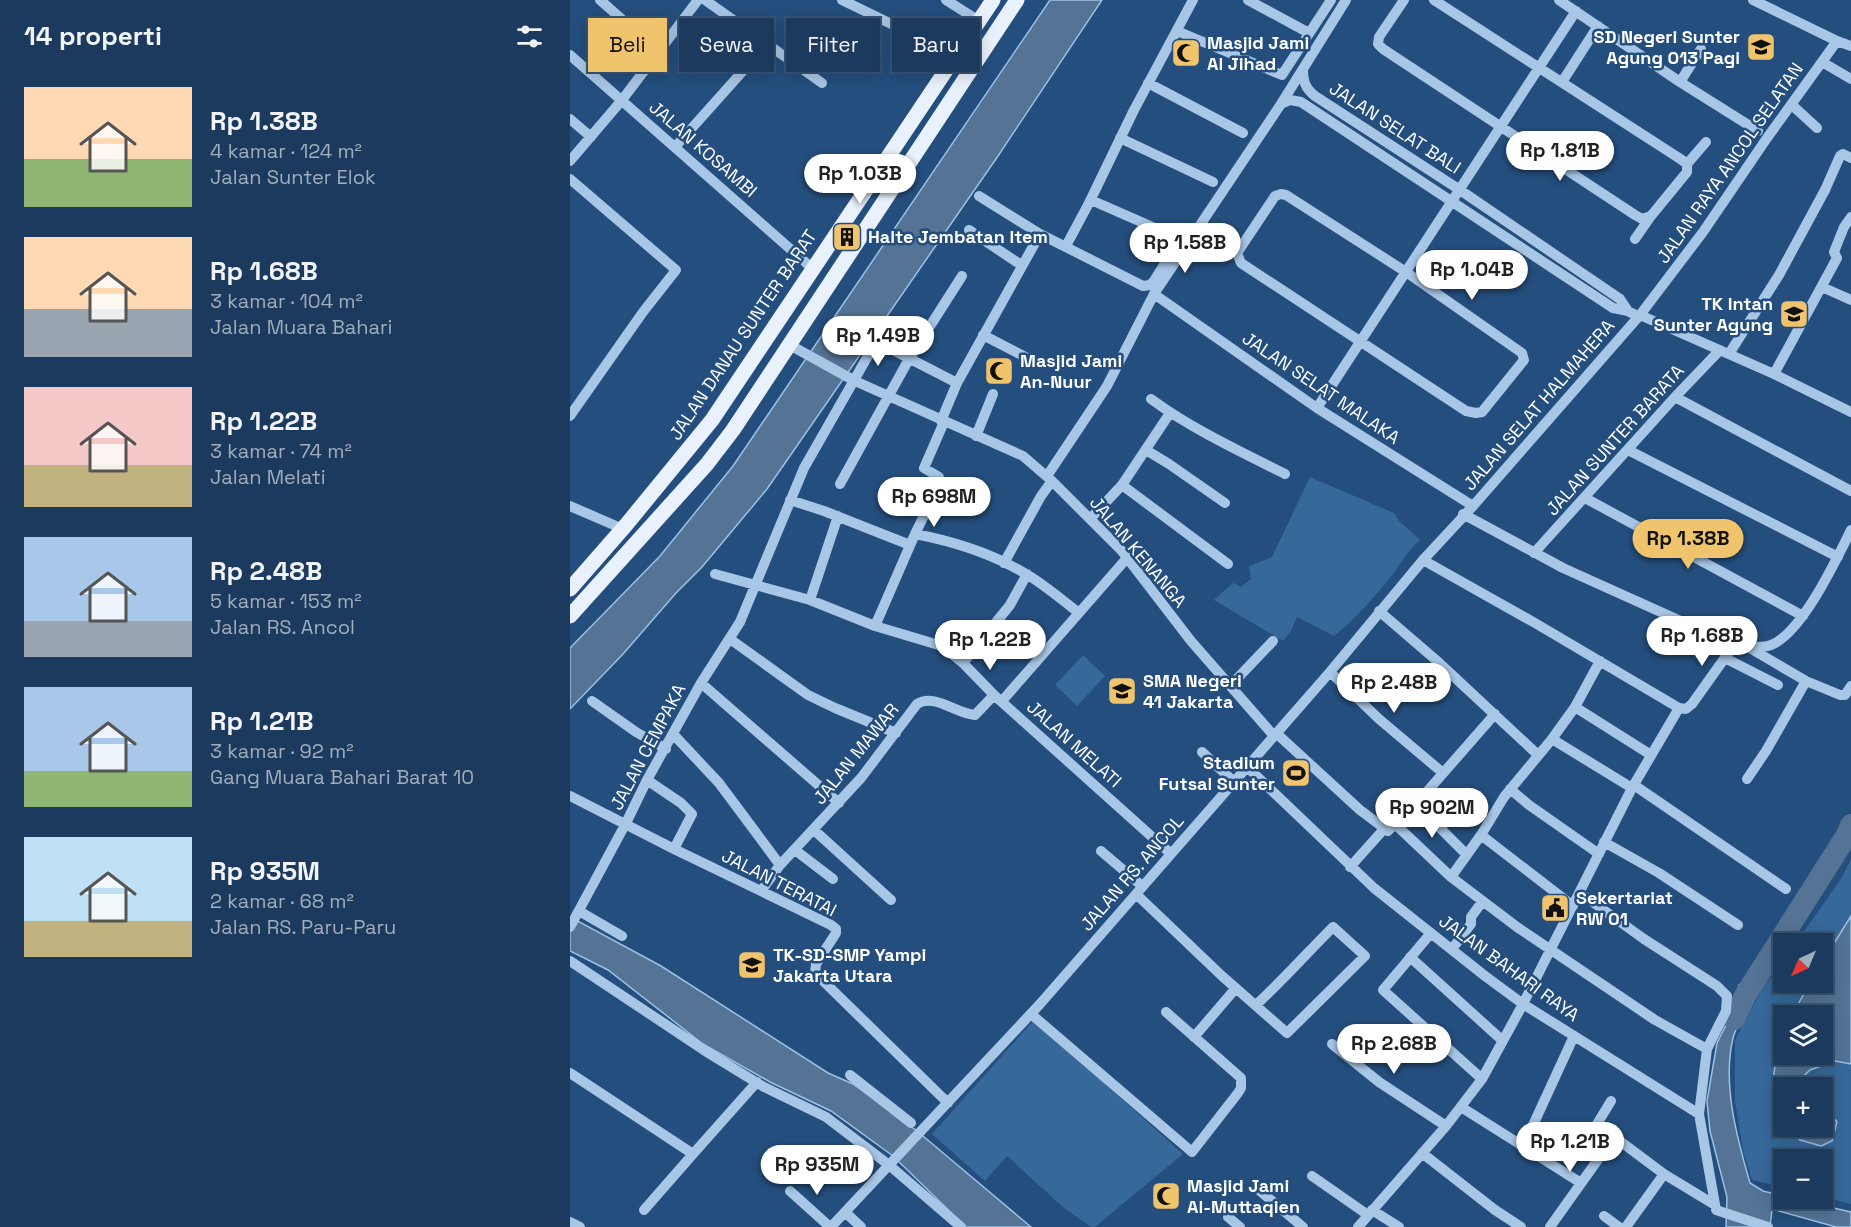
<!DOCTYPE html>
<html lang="id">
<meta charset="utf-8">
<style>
:root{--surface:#1b3a5e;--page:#284567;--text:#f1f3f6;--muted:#a0adbc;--line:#395473;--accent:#f0c46c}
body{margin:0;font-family:"Space Grotesk",sans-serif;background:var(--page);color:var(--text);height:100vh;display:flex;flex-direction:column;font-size:22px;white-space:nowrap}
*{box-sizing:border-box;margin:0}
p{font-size:20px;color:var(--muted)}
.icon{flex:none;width:33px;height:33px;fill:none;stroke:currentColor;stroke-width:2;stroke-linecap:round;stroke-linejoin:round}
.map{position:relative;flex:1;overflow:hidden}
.drawer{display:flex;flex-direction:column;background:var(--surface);width:570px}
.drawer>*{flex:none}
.hud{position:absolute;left:18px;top:18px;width:570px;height:54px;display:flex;gap:12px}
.needle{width:39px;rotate:224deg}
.buttons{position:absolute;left:1203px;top:933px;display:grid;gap:12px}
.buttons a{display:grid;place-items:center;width:60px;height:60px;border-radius:0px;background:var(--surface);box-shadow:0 3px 15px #0003,0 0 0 2px var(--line);font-size:30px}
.price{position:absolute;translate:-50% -51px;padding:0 14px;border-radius:21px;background:#fff;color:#222;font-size:20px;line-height:39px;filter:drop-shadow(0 2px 3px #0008)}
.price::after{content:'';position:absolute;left:50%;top:36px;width:18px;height:14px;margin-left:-9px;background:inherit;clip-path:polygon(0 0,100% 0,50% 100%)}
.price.active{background:var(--accent);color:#111}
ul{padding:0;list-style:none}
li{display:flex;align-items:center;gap:18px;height:150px;padding:0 24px}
li span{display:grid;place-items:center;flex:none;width:168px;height:120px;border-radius:0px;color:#555}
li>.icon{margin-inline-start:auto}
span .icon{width:72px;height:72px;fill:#fffc;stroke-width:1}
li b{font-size:26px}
h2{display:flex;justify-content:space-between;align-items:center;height:72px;padding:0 24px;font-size:26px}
.pill{padding:0 21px;border-radius:0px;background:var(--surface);box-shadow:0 3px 15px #0003,0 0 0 2px var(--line);font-size:21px;line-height:54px}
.pill.active{background:var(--accent);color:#111}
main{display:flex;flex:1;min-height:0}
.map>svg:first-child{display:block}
.green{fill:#37689a}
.water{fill:#547395;stroke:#9cc1e6;stroke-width:1.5}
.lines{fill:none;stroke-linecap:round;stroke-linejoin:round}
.river{stroke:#547395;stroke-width:22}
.minor{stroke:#a8c6e5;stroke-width:10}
.major{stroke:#e9f1fd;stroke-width:15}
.labels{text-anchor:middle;stroke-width:5;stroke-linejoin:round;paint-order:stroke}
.poi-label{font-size:18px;font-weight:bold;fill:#fff;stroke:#244e7d;text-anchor:start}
.street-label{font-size:18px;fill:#fff;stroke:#244e7d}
</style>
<main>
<section class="drawer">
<h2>14 properti<svg class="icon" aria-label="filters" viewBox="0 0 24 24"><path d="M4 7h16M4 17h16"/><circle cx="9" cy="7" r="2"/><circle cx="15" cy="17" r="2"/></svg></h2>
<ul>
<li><span style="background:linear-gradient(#ffd9b3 60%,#8fb573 0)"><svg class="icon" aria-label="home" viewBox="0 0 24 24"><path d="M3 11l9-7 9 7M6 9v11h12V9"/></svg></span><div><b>Rp 1.38B</b><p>4 kamar · 124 m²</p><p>Jalan Sunter Elok</p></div></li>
<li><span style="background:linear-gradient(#ffd9b3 60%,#9aa5b1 0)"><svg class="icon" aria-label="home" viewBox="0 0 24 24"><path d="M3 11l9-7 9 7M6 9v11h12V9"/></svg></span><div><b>Rp 1.68B</b><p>3 kamar · 104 m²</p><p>Jalan Muara Bahari</p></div></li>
<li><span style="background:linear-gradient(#f6c9c9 65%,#c2b280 0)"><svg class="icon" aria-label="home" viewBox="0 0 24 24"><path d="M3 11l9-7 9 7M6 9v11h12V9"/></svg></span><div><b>Rp 1.22B</b><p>3 kamar · 74 m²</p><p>Jalan Melati</p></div></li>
<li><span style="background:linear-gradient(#a9c7e8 70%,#9aa5b1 0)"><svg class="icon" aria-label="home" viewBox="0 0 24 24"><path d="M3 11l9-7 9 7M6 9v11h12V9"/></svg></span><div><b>Rp 2.48B</b><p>5 kamar · 153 m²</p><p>Jalan RS. Ancol</p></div></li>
<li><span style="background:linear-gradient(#a9c7e8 70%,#8fb573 0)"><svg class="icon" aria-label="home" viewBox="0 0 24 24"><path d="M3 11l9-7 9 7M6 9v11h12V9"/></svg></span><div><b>Rp 1.21B</b><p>3 kamar · 92 m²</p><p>Gang Muara Bahari Barat 10</p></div></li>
<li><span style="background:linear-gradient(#bfe0f5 70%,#c2b280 0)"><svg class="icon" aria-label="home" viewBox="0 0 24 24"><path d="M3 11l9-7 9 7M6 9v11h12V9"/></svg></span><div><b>Rp 935M</b><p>2 kamar · 68 m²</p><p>Jalan RS. Paru-Paru</p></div></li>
</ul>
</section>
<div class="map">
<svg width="1281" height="1227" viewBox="0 0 1281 1227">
<rect width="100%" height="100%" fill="#244e7d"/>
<path class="green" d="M740,477l84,36 5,8 21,19c-14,11 -21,28 -33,41 -16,20 -33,39 -53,55l-37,-19 -6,14 -8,10 -69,-41 19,-17 8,4 10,-8 -2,-13 23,-9z
M513,655l22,21 -28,30 -22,-21z
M1281,859v57l-28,45 -1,-17h-27l46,-65z
M1213,959l1,23 26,1 -18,32 -8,1c-1,23 -13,46 -11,69 0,15 10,27 11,41l5,1 11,13 21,6 9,-32 -7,-2 -1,-24 -29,-2c19,-18 30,-28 58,-22v140l-28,-7 -1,-37h-38l-1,27 -31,-7 -9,-29 -8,-50v-61l27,-51z
M464,1020l149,134 -88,73h-4l-27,-19 -57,-52 -22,25 -53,-47z"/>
<path class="water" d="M480,0h52l-104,156 -231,333 -65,78 -26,26 -53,61 -53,55v-61l90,-92 73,-90z
M1281,916v148l-16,-3 -25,9 -17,17 -9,1 -1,29 -11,-31 7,-47 4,-8 1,23h38v-38l-30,-1 18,-32 12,-1 1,-21z
M0,917l91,49 167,107 25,11 64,47 114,96h-65l-73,-71 -62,-45 -61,-29 -67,-38 -95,-74 -38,-19z
M1169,985l15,12c-8,13 -17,26 -21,41 -11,46 4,100 17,145l13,8 20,5 1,2 11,1 56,13v15h-15l-64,-18 -2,18h-44l1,-30 -17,-66 -3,-30 10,-58 14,-28z
M1253,1112l7,2 7,8 -5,19 -11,5 -21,-6 -11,-13 33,-1z"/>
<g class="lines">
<path class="river" d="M1164,1019l12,-25 101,-159 4,-10"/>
<path class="minor" d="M30,0l59,52
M135,0l117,83
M272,0l113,55
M376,0l33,21
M678,0l61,33
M834,0l-25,37 -1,7 5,5 252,166 7,4 9,-3 36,-44v-8l-5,-4 -248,-160
M989,0l121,82 78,49
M1183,0l84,41
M607,31l105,44 49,-75
M0,55l243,214
M1252,62l29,17
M733,69c0,12 2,19 12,27l145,94 160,109 8,12
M992,82l36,-56
M1110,82l21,-33
M578,83l95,50
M711,104l9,-4 11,2 312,206 15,3 11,6
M1222,105l25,23
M0,119l21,18
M550,138l93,44
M105,147l75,-84
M0,161l52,-61 76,-100
M1117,164l19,-22
M0,179l106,91 -33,42 -73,104
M711,194l5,1 120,77 116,81 2,7 -42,52 -6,1 -10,-2 -225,-148 -4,-10 38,-57z
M409,196l61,38
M399,230l52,35
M1065,239l16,-23
M496,246l23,-43 45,-93 59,-110
M1252,287l29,13
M584,294l163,114 156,98
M1070,315l134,59 77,38
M413,335l56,29
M218,344l67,37 168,75 29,25 69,69 70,91 83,95
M1159,354l50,-79 46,-85 15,-34 3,-2 8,4
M1204,374l63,-116 -3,-6 10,-25 7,-10
M1105,397l176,94
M581,399c41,30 88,52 134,75
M747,408l259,-397
M371,421l16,-38 83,-149 103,52 7,-1 4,-4 26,-42 -89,-39
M406,436l17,-42
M576,450l23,14 56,39
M1058,450l210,107
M477,476l60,-90 47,-92 127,-190 65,-104
M270,484l69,-125 53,-83
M552,485l106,79
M1015,498l218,118
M220,500l34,11 86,34
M0,506l53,23
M893,514l100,54 171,77c11,1 26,4 37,0 31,-12 65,-85 80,-115
M521,518l31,-33 48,-72
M345,534c37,7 78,20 111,40 19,11 36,26 53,39
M964,553l141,-156 45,-47
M853,560l112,63 144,85 7,1 6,-5 42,-59
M434,563l37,-67 11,-15
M145,574l95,26 65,26 67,20 21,17 31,32 176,158
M240,600l28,-84
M809,611l57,49 101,94
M305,626l40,-92 25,-51 -1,-6 -15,-9 20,-46
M160,639l78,56 27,13 61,25
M1178,647l58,34 34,14h5l6,-9
M1155,658l53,27
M393,663l47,-58 17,-31
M760,672l49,47 64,54
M131,683l138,120
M661,685l42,-44
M22,701l44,31 30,17
M432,701l125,-143
M1005,707l76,48
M706,733l84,77 28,21 29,-28 78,-89
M104,735l45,48 61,82
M982,739l80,49
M632,752l31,29
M676,766l128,122 111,88 38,28 176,110 17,96 52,17
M1177,779l19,-28 40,-70
M77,780l34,23 11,11 -18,35
M1064,785l152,104
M940,789l19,16 70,49
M0,796l104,53 157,76 5,4v4l-20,31 -1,9 133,130
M847,803l26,22 -2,4 26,26
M825,824l56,53 66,50 138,93 52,29
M244,830l77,70
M911,835l92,71
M1034,842l55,31 79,52
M225,850l38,29
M531,851l41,35
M780,867l34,-38
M881,877l30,-42 23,-38 48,-58 23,-32 25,-46
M191,891l19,-26 81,-87 56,-74c18,-11 39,10 58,11l19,-20
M1010,893l64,46 73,47 10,10 -1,15 -19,38 -8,65
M566,894l86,82 65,57 78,-77 -32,-29c-26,26 -50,53 -77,78
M9,911l43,25
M0,927l56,-104 21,-43 54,-97 39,-61 64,-154 73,-128 14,9 66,34
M861,933l-48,57 99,89
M882,949l19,-25v-7l11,-15
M840,957l93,84
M0,961l140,93 54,33 62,30 63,48 72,62
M461,1014l161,138 46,-59 3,-5v-10l-75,-66
M624,1037l42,-49
M762,1044l47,38 67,44
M0,1073l123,81 64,-72
M280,1075l61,48
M1041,1101l-14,23 67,50 51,31
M891,1107l120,76
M953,1147l51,-111
M852,1153l73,57 26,17
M742,1176l56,39
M220,1191l40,36
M690,1191l43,36
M74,1210l49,-56
M802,1210l27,17
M275,1212l16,15
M1034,1216l15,11
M658,1217l12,10
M0,1222l10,5
M261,1227l209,-223 290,-332 93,-112 50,-54 167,-191 63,-83 64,-94 70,-97 14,5
M788,1227l88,-101 36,-47 41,-75 109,-216 47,-80
M980,1227l64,-90
M1056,1227l38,-53"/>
<path class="major" d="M0,589l56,-64 86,-105 281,-420
M0,616l137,-152 26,-34 284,-430"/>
</g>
<defs>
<g id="school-square" transform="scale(1.5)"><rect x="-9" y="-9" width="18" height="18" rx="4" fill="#f0c46c" stroke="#244e7d"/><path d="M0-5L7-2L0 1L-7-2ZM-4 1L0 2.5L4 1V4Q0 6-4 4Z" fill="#111"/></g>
<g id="mosque-square" transform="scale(1.5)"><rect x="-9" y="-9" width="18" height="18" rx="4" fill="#f0c46c" stroke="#244e7d"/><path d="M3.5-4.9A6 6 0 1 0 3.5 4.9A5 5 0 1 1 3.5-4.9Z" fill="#111"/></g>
<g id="building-square" transform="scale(1.5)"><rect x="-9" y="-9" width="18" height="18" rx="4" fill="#f0c46c" stroke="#244e7d"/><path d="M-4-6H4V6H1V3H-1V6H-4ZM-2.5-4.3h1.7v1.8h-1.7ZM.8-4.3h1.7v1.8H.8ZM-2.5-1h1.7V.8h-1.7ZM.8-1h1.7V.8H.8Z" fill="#111"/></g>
<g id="stadium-square" transform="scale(1.5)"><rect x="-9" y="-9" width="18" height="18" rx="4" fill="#f0c46c" stroke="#244e7d"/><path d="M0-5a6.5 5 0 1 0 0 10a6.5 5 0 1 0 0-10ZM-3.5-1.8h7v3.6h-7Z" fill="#111"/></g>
<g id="civic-square" transform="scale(1.5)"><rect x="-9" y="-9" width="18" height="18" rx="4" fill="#f0c46c" stroke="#244e7d"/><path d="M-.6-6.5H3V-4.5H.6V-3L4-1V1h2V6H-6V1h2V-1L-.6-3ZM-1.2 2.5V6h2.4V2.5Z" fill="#111"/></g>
</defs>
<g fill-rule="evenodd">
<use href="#school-square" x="1191" y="47"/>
<use href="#mosque-square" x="616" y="53"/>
<use href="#building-square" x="277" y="237"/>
<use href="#school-square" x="1224" y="314"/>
<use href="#mosque-square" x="429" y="371"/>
<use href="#school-square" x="552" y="691"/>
<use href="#stadium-square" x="726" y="773"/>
<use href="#civic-square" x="985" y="908"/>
<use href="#school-square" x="182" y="965"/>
<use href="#mosque-square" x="596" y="1196"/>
</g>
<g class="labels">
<g class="poi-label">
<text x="1170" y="43" text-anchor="end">SD Negeri Sunter<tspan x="1170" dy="21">Agung 013 Pagi</tspan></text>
<text x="637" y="49">Masjid Jami<tspan x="637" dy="21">Al Jihad</tspan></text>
<text x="298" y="243">Halte Jembatan Item</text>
<text x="1203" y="310" text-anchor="end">TK Intan<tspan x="1203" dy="21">Sunter Agung</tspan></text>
<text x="450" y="367">Masjid Jami<tspan x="450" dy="21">An-Nuur</tspan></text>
<text x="573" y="687">SMA Negeri<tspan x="573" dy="21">41 Jakarta</tspan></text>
<text x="705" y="769" text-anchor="end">Stadium<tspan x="705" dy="21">Futsal Sunter</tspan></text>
<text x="1006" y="904">Sekertariat<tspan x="1006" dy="21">RW 01</tspan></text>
<text x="203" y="961">TK-SD-SMP Yampi<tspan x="203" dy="21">Jakarta Utara</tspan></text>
<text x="617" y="1192">Masjid Jami<tspan x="617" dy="21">Al-Muttaqien</tspan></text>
</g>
<g class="street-label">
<text transform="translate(825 128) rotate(33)" y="6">JALAN SELAT BALI</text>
<text transform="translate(133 149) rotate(41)" y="6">JALAN KOSAMBI</text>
<text transform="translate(1160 163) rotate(-55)" y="6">JALAN RAYA ANCOL SELATAN</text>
<text transform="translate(173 335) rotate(-56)" y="6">JALAN DANAU SUNTER BARAT</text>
<text transform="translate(751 388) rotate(34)" y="6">JALAN SELAT MALAKA</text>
<text transform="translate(969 405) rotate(-49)" y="6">JALAN SELAT HALMAHERA</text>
<text transform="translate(1045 440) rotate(-48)" y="6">JALAN SUNTER BARATA</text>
<text transform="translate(568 552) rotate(50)" y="6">JALAN KENANGA</text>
<text transform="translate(504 744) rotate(42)" y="6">JALAN MELATI</text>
<text transform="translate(78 747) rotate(-62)" y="6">JALAN CEMPAKA</text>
<text transform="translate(286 754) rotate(-51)" y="6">JALAN MAWAR</text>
<text transform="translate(562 873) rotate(-49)" y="6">JALAN RS. ANCOL</text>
<text transform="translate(209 883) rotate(27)" y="6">JALAN TERATAI</text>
<text transform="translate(939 968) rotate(36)" y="6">JALAN BAHARI RAYA</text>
</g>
</g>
</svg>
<div class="buttons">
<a><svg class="needle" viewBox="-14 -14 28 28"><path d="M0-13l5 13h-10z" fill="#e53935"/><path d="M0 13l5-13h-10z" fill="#a0adbc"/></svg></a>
<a><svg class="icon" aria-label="layers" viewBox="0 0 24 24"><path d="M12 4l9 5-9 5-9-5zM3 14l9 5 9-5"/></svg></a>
<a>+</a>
<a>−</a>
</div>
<b class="price" style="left:990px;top:182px">Rp 1.81B</b>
<b class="price" style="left:290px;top:205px">Rp 1.03B</b>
<b class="price" style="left:615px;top:274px">Rp 1.58B</b>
<b class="price" style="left:902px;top:301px">Rp 1.04B</b>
<b class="price" style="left:308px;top:367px">Rp 1.49B</b>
<b class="price" style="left:364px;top:528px">Rp 698M</b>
<b class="price active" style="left:1118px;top:570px">Rp 1.38B</b>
<b class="price" style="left:1132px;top:667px">Rp 1.68B</b>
<b class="price" style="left:420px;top:671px">Rp 1.22B</b>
<b class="price" style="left:824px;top:714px">Rp 2.48B</b>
<b class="price" style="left:862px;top:839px">Rp 902M</b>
<b class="price" style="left:824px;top:1075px">Rp 2.68B</b>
<b class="price" style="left:1000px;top:1173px">Rp 1.21B</b>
<b class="price" style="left:247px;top:1196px">Rp 935M</b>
<div class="hud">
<a class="pill active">Beli</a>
<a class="pill">Sewa</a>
<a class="pill">Filter</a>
<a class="pill">Baru</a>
</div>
</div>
</main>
